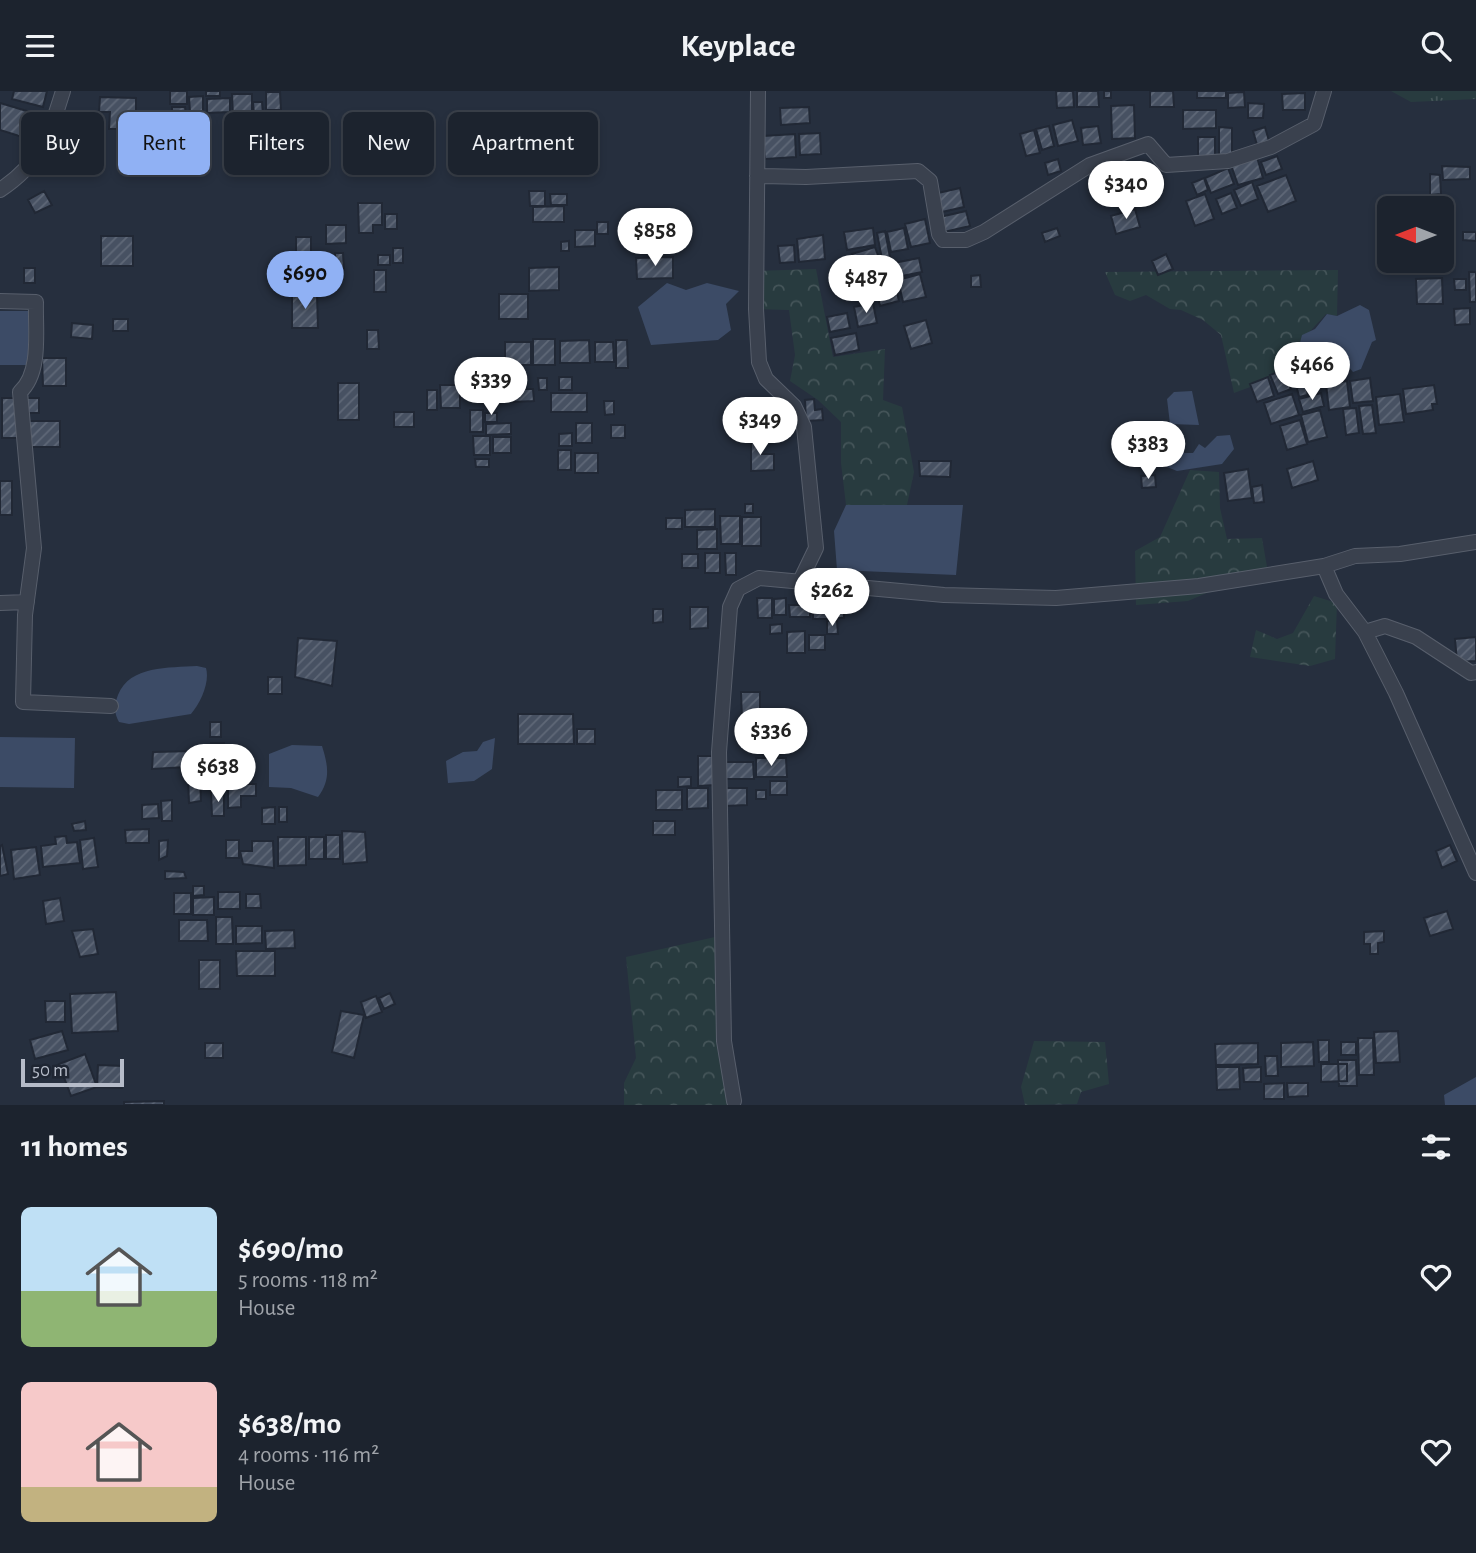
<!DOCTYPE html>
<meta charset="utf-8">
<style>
:root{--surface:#1c232e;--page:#252b36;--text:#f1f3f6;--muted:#a0a4aa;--line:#3a404a;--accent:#90b1f4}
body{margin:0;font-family:"Alegreya Sans",sans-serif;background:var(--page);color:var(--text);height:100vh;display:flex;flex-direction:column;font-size:26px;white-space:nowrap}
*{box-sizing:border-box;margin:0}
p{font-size:23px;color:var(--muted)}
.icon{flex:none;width:38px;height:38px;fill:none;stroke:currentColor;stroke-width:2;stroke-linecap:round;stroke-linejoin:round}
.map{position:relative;height:1014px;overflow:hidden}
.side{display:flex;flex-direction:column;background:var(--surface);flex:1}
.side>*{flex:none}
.banner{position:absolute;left:21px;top:21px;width:700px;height:63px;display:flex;gap:14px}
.needle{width:46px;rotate:270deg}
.buttons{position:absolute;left:1377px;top:105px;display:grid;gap:14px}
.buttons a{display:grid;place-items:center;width:77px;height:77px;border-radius:10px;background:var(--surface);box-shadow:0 4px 10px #0003,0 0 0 2px var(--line);font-size:35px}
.scale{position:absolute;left:21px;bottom:18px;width:103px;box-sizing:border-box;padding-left:7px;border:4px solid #b6bcc9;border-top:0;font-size:19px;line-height:24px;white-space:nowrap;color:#b6bcc9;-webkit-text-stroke:5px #1f2633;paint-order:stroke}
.price{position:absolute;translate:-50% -60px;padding:0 16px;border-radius:24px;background:#fff;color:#222;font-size:23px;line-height:46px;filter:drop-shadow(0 2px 4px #0008)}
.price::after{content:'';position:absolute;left:50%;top:42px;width:21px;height:16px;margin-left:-10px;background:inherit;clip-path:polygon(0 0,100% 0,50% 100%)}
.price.active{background:var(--accent);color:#111}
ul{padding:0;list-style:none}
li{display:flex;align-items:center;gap:21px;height:175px;padding:0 21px}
li span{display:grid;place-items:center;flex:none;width:196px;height:140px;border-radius:10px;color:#555}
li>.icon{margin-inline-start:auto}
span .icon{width:84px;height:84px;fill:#fffc;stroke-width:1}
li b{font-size:30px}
h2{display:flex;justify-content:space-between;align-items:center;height:84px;padding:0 21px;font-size:30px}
.chip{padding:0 24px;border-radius:10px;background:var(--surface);box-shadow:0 4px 10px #0003,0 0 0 2px var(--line);font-size:24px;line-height:63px}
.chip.active{background:var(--accent);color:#111}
header{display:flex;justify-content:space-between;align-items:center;height:91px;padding:0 21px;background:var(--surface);font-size:32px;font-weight:600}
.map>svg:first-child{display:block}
.grass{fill:url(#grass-tufts)}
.forest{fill:url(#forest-crowns)}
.water{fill:#3c4b66}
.building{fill:url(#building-hatch);stroke:#212835;stroke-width:2}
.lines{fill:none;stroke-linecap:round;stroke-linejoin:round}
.minor-casing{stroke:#585f6c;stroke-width:16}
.minor{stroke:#3a414e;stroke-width:14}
</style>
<header><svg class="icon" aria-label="menu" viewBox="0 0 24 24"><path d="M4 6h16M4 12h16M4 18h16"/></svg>Keyplace<svg class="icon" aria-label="search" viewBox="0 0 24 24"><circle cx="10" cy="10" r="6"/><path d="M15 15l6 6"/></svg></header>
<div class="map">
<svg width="1476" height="1014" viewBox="0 0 1476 1014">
<defs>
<pattern id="grass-tufts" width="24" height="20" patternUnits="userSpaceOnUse" patternTransform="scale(1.75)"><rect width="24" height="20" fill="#283b3f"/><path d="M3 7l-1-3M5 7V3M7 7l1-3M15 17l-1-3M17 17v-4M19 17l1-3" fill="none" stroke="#455559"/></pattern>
<pattern id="forest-crowns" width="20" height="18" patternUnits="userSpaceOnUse" patternTransform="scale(1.75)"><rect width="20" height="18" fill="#283b3f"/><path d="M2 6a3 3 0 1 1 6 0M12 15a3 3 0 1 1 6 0" fill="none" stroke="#455559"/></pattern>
<pattern id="building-hatch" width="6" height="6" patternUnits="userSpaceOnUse" patternTransform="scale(1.75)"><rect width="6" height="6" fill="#475162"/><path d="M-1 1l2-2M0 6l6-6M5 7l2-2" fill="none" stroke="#5f6877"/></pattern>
</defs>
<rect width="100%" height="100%" fill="#262f3e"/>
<path class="grass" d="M1391,0h85v8l-65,3z"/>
<path class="forest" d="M816,178l17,88 52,-8 -2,51 19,7 12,65 -7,33h-61l-5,-42v-41l-23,-22 -28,-19 5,-26 -6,-45 -33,-1 1,-38z
M1338,179l-1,46 -11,-2 -25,27 -4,13 26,-4 15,15 -3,15 -23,3 -16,-13 -62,23 -13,-58 -18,-15 -22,-10 -11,-1 -24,-14 -16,6 -15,-6 -10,-23z
M1190,379l29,2 1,36 7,31 35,-1 5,29 -79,34 -52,4 -1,-54 25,-14z
M1314,505l23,7 -2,56 -25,7 -60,-9 6,-27 21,9 16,-6z
M715,846l19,164 -3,4h-107v-22l12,-25 -10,-101z
M1034,950l71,1 4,42 -28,8 -4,12 -52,1 -4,-18z"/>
<path class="water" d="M667,192l19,7 21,-7 32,8 -13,13 5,26 -13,10 -67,5 -13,-38z
M1360,214l9,5 7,30 -4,2 -11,27 -8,3 -5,-6 -5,4 -5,-5 -4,3 -11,-18 -14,4 -7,-3 -5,3 5,-19 13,-6 12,-15 10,2z
M0,220h29l-1,54h-28z
M1192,300l7,34 -29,-1 -3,-25 7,-7z
M1183,341l-2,11 3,10h9l6,-9 6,4 12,-12 13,-1 4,14 -12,15 -45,7 -15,-6 -6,-25 5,-4 5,13 10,-5z
M846,414h117l-7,70 -119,-5 -3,-39z
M197,575l9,2c4,14 -5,34 -15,46l-62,10 -10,-2c-5,-9 -5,-17 -1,-27 12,-30 51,-27 79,-29z
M0,646l75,1 -1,50 -74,-1z
M495,647l-3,31 -18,12 -26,2 -2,-22 17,-9 14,-1 6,-9z
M292,654l30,1c6,19 9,34 -4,51l-27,-9 -22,-1v-33z
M1476,986v28h-31l-1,-10z"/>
<path class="building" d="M14,0h33l-4,16 -31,-8z
M170,0h17v13h-17z
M206,0h14v5h-14z
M1056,0h17l1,16 -17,1z
M1077,0h21l1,16h-22z
M1104,0h7v7h-7z
M1150,0h23l1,16h-24z
M1197,0h29v7h-29z
M266,1h14l1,18h-15z
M1244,1l1,15 -17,1v-15z
M1305,2v17h-22l-1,-16z
M232,3h20v23h-19z
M203,5v15l-13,1 -1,-15z
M100,6l36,1v17h-9v14h-18l1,-17h-11z
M230,7v14l-23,1v-14z
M253,11h9l1,12 -9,1z
M0,12l40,12 -8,25 -32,-10z
M1248,12l16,1 -1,14h-15z
M1134,14l1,33 -23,1 -1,-33z
M172,16h13l1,8 -14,1z
M809,16l1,16 -29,2 -1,-17z
M1183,19h33v18l-33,1z
M197,28v17l-19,1 -1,-17z
M1072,29l6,21 -20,5 -5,-21z
M173,30l1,12 -16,1 -1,-12z
M514,32h10l1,19h-11z
M1049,35l5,20 -12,4 -6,-21z
M1098,35l3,17 -18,2 -2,-17z
M530,36h19v18h-19z
M1219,36l13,1v27h-13z
M1265,36l4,14 -12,4 -4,-14z
M1034,39l6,23 -14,3 -6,-22z
M820,42l1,21 -21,1 -1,-21z
M795,43l1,23 -31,2 -2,-23z
M1198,46h17v19h-17z
M1277,65l5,13 -16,6 -5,-13z
M1257,66l6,21 -25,7 -7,-20z
M1058,68l3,12 -13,4 -3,-12z
M1442,75l28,1v12l-27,1z
M1228,77l6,16 -23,9 -6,-15z
M1430,83l10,1 1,19 -11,1z
M1286,84l10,26 -28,11 -11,-26z
M1204,87l4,12 -11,5 -5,-12z
M1252,91l6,17 -17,7 -7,-16z
M960,97l4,19 -22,5 -4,-19z
M44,100l8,14 -17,8 -7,-13z
M529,100h16v15h-15z
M1231,102l6,15 -15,6 -6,-15z
M550,103h17v11h-16z
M1205,103l9,25 -19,7 -9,-25z
M358,112h24v22h-9v8h-14z
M564,115v16h-31v-15z
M1135,118l5,18 -24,7 -5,-18z
M966,120l4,15 -26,6 -4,-15z
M385,123h12v15h-12z
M925,128l5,24 -19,4 -6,-23z
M597,131h11v12h-11z
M326,134h20v18l-20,1z
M873,137l2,17 -28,5 -3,-18z
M904,137l4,21 -17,3 -4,-20z
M1057,137l3,8 -15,6 -3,-9z
M575,139h20v16l-20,1z
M885,140l5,26 -8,2 -5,-26z
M1463,141h13v9l-13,-1z
M823,144l2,24 -26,3 -2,-23z
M101,145h32v30h-32z
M296,146h15v29h-15z
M569,150v10h-8v-9z
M794,154l1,17 -15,1 -2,-17z
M875,156l4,11 -23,7 -4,-11z
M393,157h10v15h-10z
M335,162h8l1,17h-9z
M1166,163l7,15 -15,6 -6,-14z
M378,164h12v10h-12z
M673,166v21l-36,1 -1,-21z
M919,167l3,14 -25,5 -3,-14z
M559,176v23l-30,1v-23z
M24,177h11v15h-11z
M374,179h12v22h-12z
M1469,181h7v30h-6z
M893,183l6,27 -19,5 -6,-27z
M920,183l6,23 -23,5 -5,-22z
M980,184l1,12h-10v-11z
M1442,187l1,26h-26l-1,-25z
M1454,188h12v11h-11z
M292,203h25l1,34h-26z
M499,203h29v25h-29z
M873,212l4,20 -19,4 -4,-20z
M1470,217v16l-15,1 -1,-16z
M847,222l3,15 -20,4 -3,-15z
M113,228h15v12h-15z
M926,229l6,23 -21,6 -7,-23z
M72,232l21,2 -1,14 -21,-2z
M367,239h11l1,19h-12z
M856,242l3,17 -24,5 -4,-17z
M533,248h22v26h-22z
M589,249l1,23h-30v-22z
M616,249h11l1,28h-12z
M505,251h26v23h-26z
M595,251h18l1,20h-19z
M42,267h24v28h-23z
M1283,279l8,19 -13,5 -8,-19z
M559,286h13v13h-13z
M1268,286l6,19 -17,6 -7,-18z
M538,287h9v12h-8z
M1370,287l3,23 -20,2 -3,-22z
M1347,290l3,26 -21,3 -3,-26z
M338,292h21v37h-21z
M440,294h20v23h-19z
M1306,294l2,10 -9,2 -2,-9z
M1434,294l3,19h-5l1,6 -27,4 -3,-25z
M513,298h20l1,12 -21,1z
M427,299h10v20h-10z
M551,302h36v19h-36z
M1321,302l3,13 -21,6 -4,-13z
M1292,303l7,21 -28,9 -7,-21z
M1400,303l4,28 -25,3 -3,-28z
M2,307h17v40h-17z
M24,307h15v15h-15z
M814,308l1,11 7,-1 1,11 -17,1 -1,-21z
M604,310h10v13l-9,1z
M1372,314l4,28 -13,1 -4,-28z
M1356,317l3,25 -13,2 -3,-26z
M470,319h13v22h-13z
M1320,319l7,27 -19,5 -7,-27z
M394,321h20v15h-20z
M485,322h12v9h-12z
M1300,329l7,24 -20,6 -7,-24z
M29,330h31v26h-31z
M511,332v11l-25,1v-11z
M576,332h16v20h-16z
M611,334h14v13h-14z
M1130,335h23v18h-23z
M572,342v13h-13v-12z
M473,345h17v19h-16z
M493,346h18v16h-18z
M751,346h11v17h12v16l-23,1z
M558,359h13v20h-13z
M575,362h23v20h-23z
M475,368h14v8h-13z
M919,370h32l-1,16 -30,-1z
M1313,370l5,19 -26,8 -5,-19z
M1248,378l4,29 -24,3 -4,-28z
M1155,384l1,12 -14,1 -1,-12z
M0,390h12v34h-12z
M1262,394l2,17 -10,1 -2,-16z
M745,413h8v9h-8z
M715,418v18h-30v-17z
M720,425h20v28h-19z
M742,426h19v29h-19z
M666,427h16v11h-16z
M717,438v20h-20v-19z
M705,462h15v20h-15z
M725,462h11v22h-10z
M682,463h16v14h-16z
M757,507h15v20h-14z
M786,507v17h-12v-16z
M844,509v18h-11l-1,-17z
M813,511h17v17h-17z
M789,514h21v12h-20z
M690,516h18v21l-18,1z
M653,518h10v13l-10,1z
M827,530h10l1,13h-11z
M782,533v9l-12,1v-9z
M805,540v22h-18v-21z
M809,544h16v15h-16z
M1476,546v24l-19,1 -2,-23z
M298,547l39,3 -5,45 -37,-9z
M268,586h14v17h-14z
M741,601h19v28h-18z
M518,623h55l1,30h-56z
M210,631h11v15h-11z
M577,638h18v15h-18z
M211,652h13v15h-13z
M194,660l-7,16 -35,2 1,-17z
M698,665h17l1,29 -18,1z
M756,667h30l1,19h-31z
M725,671h28l1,17h-29z
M678,686h13v9l-13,1z
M188,688h12l1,22 -12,2z
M770,690h17v14h-17z
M228,693h28v12h-15v11l-13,1z
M687,697h21v20l-21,1z
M725,697h22v17l-22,1z
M656,699h26v20h-26z
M756,699h10v9h-10z
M211,701h13v24h-12z
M172,709v21h-10l-1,-20z
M158,713l1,14 -17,1v-14z
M275,716v17h-13v-16z
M279,716h8v15h-8z
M85,730l1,9 -12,1 -2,-7z
M653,730h22v14h-22z
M149,738v14h-23l-1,-13z
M342,740l23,1 2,30 -24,2z
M326,744h14v24h-14z
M66,745l1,7 10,-1 3,21 -37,4 -2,-21 15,-2 -1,-7z
M278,746h28v28l-28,1z
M309,746h15v22h-15z
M94,747l4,29 -15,2 -3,-29z
M168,749l-1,16 -8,4v-19z
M226,749h13v18h-13z
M252,750h21l1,27 -31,-4 -3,-13h12z
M2,754l6,29 -8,2v-30z
M1450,754l7,16 -15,7 -6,-17z
M36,756l4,28 -26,4 -3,-29z
M165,780l19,1 2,6 -21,1z
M193,795h11v9l-11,1z
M218,801h22v17h-22z
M174,802h17v21h-17z
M246,803h14l1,14h-15z
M214,806v18h-21v-17z
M60,807l4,23 -18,3 -3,-23z
M1447,820l6,18 -23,7 -6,-18z
M216,826h16l1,27h-17z
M179,829h28l1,21h-29z
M236,835h26v17l-26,1z
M93,838l5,25 -18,3 -8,-26z
M294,839l1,18 -29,1 -1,-18z
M1384,840v11l-6,1v11h-8v-10h-6v-12z
M236,860h39v25h-38z
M199,869h21v29h-21z
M116,901l2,39 -46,2 -2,-39z
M390,902l5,11 -11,5 -5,-11z
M376,905l6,16 -16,6 -5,-16z
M45,910h20v21h-19z
M341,920l23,4 -10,43 -22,-6z
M62,940l6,19 -33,9 -5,-19z
M1398,940l2,31 -24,1 -2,-31z
M1358,947h15l1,37h-15z
M1318,949h11v22h-10z
M1313,951l1,24 -33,1v-24z
M1341,951h15v13h-15z
M205,952h18v15h-18z
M1258,952v21l-42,1 -1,-21z
M85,963l12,33 -26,9 -12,-32z
M1265,965h12l1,20h-12z
M1338,969h18l1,26h-18z
M1321,973h26v17l-26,1z
M98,974l25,1 -1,22 -25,-1z
M1216,976h23l1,22 -23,1z
M1261,976v15h-17l-1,-14z
M1284,992v16h-20v-15z
M1287,992h21v13l-20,1z
M164,1010v4h-40v-3z"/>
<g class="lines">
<g class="minor-casing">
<path id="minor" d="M758,0l-2,218 3,53 7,17 28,27 10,21 12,121 -15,31
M757,85l49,1 112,-6 12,10 9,53 4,6h23l18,-8 106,-67 58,-21 18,21 62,-4 43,-14 43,-23 10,-33
M0,99c41,-27 49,-54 63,-99
M0,210l36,1c-1,27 6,70 -16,90l14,156 -9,67 -2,87 88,4
M1324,475l12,28 29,38 31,61 80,180
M0,512l27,-1
M1365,541l20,-6 31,11 55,36 5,-1
M734,1010l-10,-60 -5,-289 11,-145 8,-18 21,-11 185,17 112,3 143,-12 125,-20 31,-10 45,-2 76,-12"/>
</g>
<use href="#minor" class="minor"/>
</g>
</svg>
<div class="buttons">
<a><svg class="needle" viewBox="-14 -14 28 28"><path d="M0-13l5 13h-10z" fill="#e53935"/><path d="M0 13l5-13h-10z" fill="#a0a4aa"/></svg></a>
</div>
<div class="scale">50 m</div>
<b class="price" style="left:1126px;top:130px">$340</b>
<b class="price" style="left:655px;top:177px">$858</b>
<b class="price active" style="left:305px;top:220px">$690</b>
<b class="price" style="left:866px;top:224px">$487</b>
<b class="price" style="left:1312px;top:311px">$466</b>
<b class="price" style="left:491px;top:326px">$339</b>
<b class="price" style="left:760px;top:366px">$349</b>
<b class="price" style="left:1148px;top:390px">$383</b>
<b class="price" style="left:832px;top:537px">$262</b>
<b class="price" style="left:771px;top:677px">$336</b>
<b class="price" style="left:218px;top:713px">$638</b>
<div class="banner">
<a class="chip">Buy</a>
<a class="chip active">Rent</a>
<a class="chip">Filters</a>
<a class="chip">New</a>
<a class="chip">Apartment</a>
</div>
</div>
<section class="side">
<h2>11 homes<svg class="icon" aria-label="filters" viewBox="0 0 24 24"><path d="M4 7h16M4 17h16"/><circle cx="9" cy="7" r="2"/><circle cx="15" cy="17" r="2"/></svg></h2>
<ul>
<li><span style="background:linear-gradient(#bfe0f5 60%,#8fb573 0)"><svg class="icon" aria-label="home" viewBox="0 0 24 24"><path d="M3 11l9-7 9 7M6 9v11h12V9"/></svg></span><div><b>$690/mo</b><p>5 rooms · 118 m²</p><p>House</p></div><svg class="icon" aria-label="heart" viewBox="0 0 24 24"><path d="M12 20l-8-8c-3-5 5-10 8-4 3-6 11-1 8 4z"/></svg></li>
<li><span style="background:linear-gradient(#f6c9c9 75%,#c2b280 0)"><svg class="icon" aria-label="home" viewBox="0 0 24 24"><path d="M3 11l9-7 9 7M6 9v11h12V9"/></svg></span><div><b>$638/mo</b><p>4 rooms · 116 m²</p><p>House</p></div><svg class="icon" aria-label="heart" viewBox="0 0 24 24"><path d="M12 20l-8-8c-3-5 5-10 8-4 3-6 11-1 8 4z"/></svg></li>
</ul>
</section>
